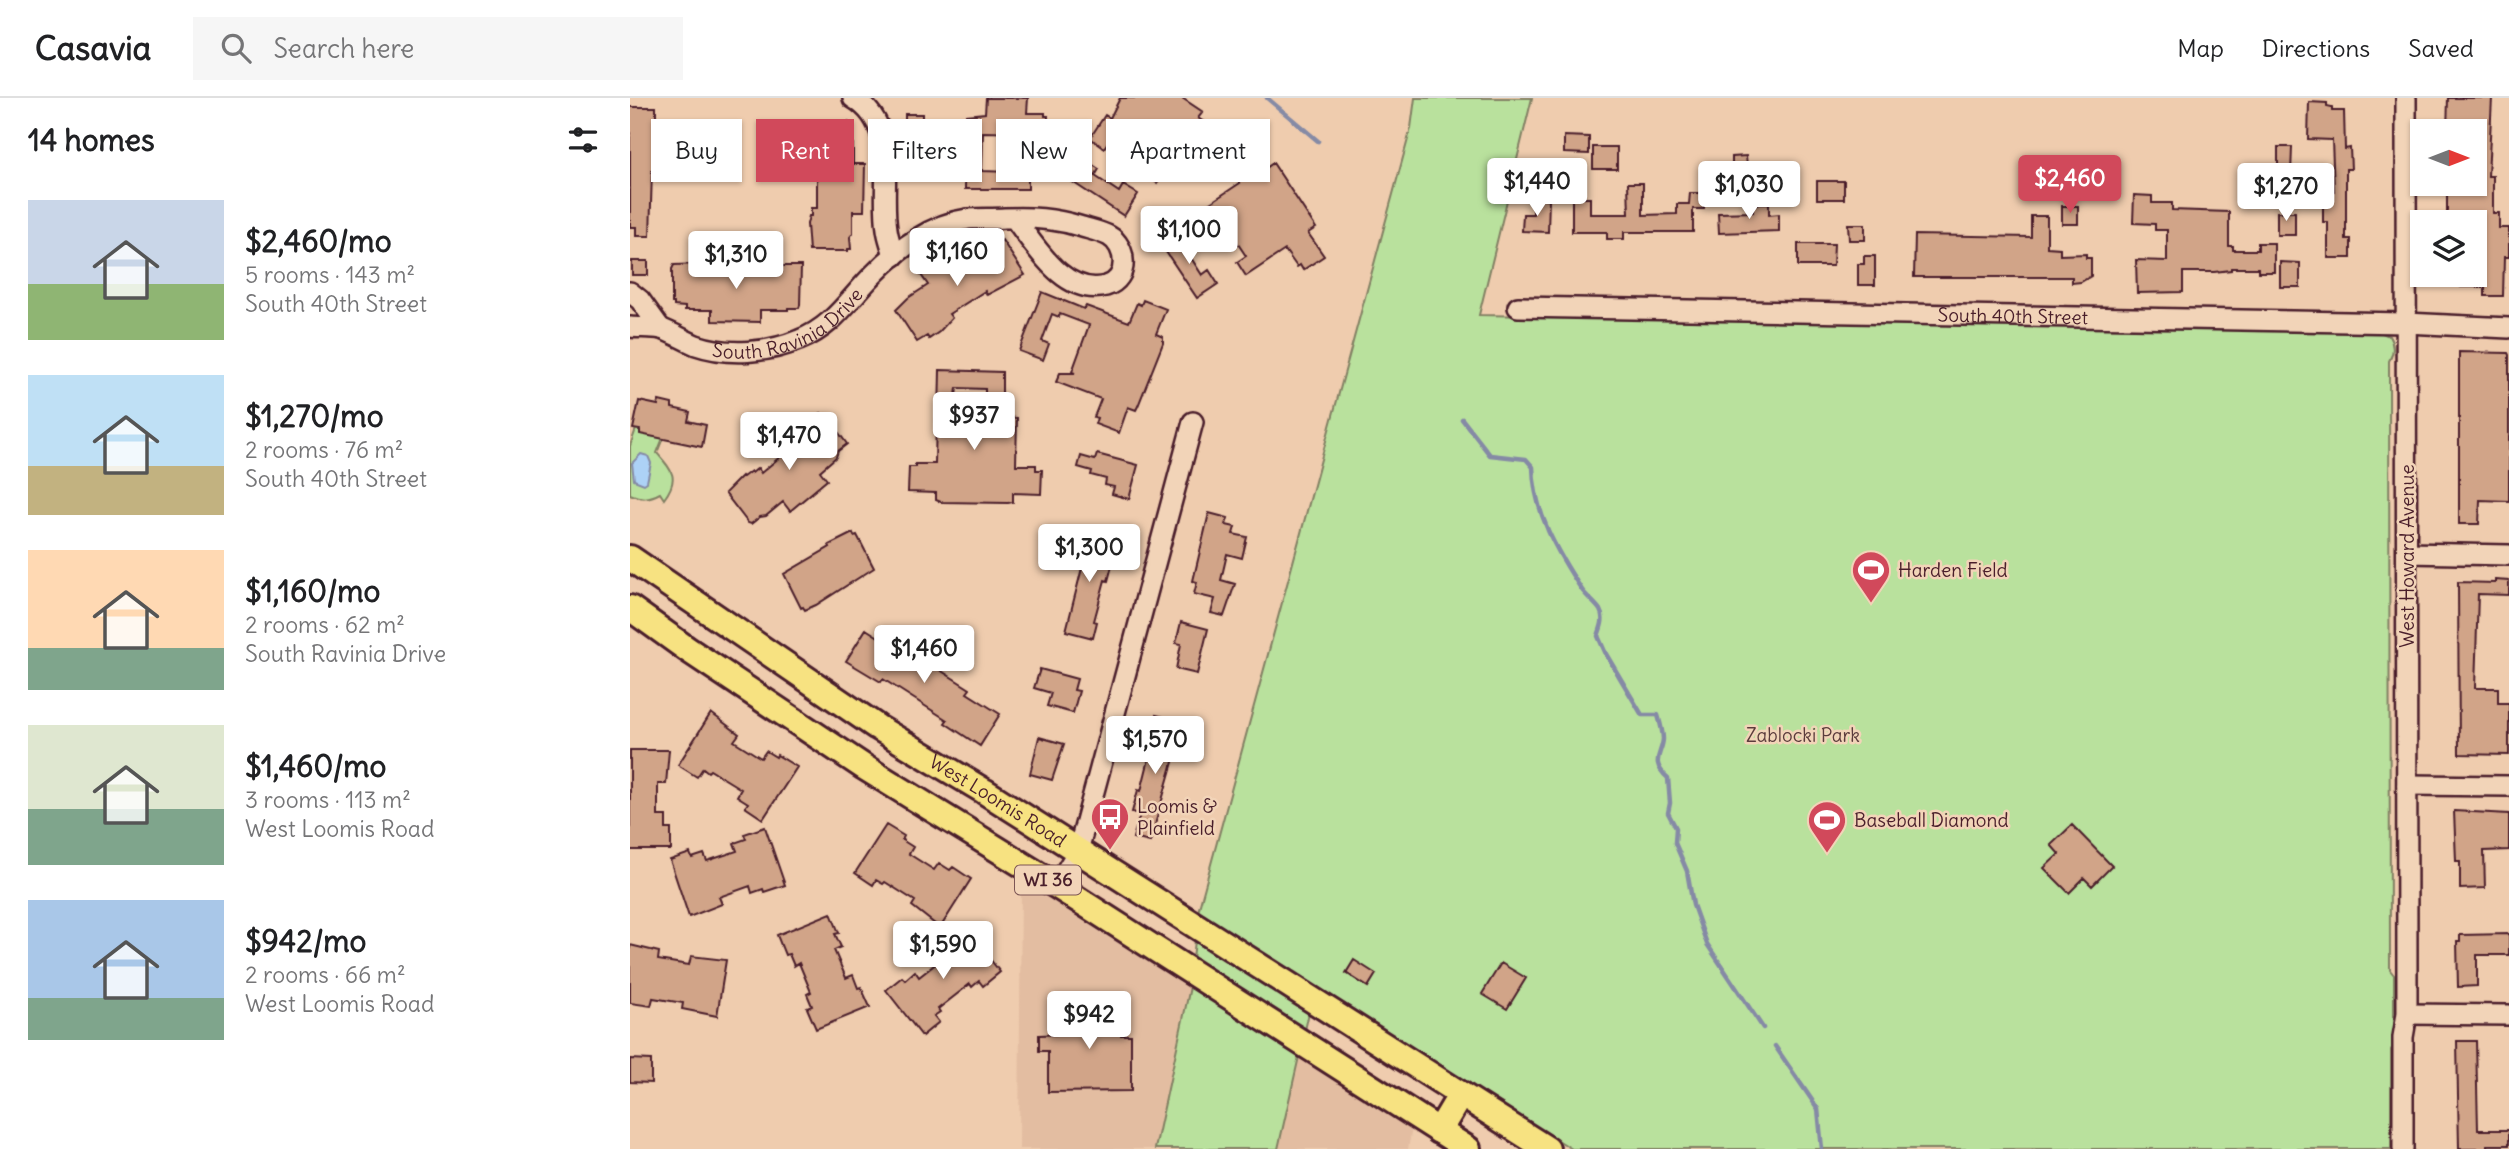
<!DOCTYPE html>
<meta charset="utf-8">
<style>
:root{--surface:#fff;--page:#f6f6f6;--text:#202124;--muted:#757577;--line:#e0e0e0;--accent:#d1495b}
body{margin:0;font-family:Delius,sans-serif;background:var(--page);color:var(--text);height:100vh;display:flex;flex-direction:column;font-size:26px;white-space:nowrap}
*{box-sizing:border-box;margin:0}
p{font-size:23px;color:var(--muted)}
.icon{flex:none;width:38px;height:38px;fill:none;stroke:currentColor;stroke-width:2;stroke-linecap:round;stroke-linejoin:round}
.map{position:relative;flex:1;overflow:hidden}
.panel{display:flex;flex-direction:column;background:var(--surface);width:630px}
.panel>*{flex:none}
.banner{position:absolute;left:21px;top:21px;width:665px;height:63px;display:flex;gap:14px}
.needle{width:46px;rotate:90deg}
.controls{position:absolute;left:1780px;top:21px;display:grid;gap:14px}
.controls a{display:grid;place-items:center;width:77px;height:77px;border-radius:0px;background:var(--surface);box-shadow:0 2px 5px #0004;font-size:35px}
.price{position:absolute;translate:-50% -60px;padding:0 16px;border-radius:7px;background:#fff;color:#222;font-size:23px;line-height:46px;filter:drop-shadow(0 2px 4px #0008)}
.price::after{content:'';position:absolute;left:50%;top:42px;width:21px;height:16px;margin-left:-10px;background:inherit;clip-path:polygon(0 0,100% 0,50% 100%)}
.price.current{background:var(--accent);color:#fff}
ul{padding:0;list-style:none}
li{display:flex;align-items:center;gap:21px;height:175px;padding:0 28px}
li span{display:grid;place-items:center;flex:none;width:196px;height:140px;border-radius:0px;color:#555}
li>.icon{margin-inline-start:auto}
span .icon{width:84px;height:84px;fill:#fffc;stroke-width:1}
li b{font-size:30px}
h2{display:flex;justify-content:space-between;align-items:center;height:84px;padding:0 28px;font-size:30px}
.chip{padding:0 24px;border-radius:0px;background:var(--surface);box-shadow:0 2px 5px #0004;font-size:24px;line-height:63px}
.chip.current{background:var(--accent);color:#fff}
header{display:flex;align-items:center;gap:42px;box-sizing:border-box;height:98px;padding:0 35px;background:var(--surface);border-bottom:2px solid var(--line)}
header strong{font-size:33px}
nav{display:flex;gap:38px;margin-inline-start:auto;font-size:24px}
.search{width:490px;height:63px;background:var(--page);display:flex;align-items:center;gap:18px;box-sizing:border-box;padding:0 24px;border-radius:0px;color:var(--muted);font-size:26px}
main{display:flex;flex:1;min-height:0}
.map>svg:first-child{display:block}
.built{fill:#e3bda1}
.green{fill:#b9e19d;stroke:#828064;stroke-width:2}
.water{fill:#add2f6;stroke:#858aa5;stroke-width:2}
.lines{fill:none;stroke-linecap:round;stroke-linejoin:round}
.stream{stroke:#858aa5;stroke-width:4.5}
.building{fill:#d1a488;stroke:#4a1f2b;stroke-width:2}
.minor-casing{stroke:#4a1f2b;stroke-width:24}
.major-casing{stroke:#4a1f2b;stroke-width:30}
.minor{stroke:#f2d4b8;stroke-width:19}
.major{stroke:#f7e281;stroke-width:24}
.labels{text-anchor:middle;stroke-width:5;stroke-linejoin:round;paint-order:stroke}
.shield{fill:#f2d4b8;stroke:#7c5555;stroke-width:2}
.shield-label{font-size:18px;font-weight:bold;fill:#4a1f2b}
.street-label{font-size:19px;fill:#4a1f2b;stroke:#f2d4b8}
.poi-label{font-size:19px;fill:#4a1f2b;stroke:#f2d4b8;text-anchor:start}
.park-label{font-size:19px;fill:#5b3c3c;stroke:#f2d4b8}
</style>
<header>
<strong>Casavia</strong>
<div class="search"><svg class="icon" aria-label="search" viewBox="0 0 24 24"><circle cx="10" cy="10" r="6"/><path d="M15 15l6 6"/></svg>Search here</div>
<nav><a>Map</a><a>Directions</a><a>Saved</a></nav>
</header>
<main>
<section class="panel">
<h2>14 homes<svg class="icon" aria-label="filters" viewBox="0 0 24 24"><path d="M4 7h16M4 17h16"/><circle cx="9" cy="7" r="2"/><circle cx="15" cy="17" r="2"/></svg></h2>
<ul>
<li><span style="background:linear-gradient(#c9d6e8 60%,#8fb573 0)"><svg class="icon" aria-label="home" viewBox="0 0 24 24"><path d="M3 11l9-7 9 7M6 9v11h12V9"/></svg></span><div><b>$2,460/mo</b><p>5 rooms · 143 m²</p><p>South 40th Street</p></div></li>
<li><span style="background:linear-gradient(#bfe0f5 65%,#c2b280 0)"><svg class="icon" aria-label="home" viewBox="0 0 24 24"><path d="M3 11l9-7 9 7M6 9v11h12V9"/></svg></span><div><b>$1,270/mo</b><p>2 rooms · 76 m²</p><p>South 40th Street</p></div></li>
<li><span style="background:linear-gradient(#ffd9b3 70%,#7fa58c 0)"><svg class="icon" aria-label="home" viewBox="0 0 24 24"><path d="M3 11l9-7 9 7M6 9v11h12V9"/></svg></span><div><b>$1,160/mo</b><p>2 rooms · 62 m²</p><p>South Ravinia Drive</p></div></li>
<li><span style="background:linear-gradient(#dfe7d0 60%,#7fa58c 0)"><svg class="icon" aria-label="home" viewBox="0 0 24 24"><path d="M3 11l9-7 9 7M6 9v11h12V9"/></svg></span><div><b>$1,460/mo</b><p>3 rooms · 113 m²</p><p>West Loomis Road</p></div></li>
<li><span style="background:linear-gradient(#a9c7e8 70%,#7fa58c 0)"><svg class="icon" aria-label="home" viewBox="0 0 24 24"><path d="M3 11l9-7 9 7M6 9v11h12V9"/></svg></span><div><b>$942/mo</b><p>2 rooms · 66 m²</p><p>West Loomis Road</p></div></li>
</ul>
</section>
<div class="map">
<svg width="1879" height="1051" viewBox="0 0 1879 1051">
<rect width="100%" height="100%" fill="#efccae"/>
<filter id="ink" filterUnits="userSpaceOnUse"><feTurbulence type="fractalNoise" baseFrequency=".0143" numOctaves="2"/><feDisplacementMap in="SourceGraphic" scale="14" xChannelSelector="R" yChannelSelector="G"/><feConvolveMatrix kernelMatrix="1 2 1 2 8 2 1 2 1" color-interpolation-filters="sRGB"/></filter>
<g filter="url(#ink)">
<path class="built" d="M391,781l169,108 -35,162h-136z
M668,958l114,72 -4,21h-130z"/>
<path class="green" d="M785,0h117l-53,217 901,17 9,4c5,8 5,17 0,25l1,609 4,5v69l-3,6v99h-819l-257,-163 -37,163h-123l35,-162 8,-75 213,-784z
M6,331l4,1v4l23,4 -6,15c15,17 23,25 7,46l-4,-6c-11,6 -19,6 -30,1v-48z"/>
<path class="water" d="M11,356l7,2 3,7 -4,19 -3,2 -10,-4 -2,-17z"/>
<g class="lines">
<path class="stream" d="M637,0l51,43
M832,321l28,36 36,4 7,8c1,46 24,85 49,123 5,7 14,14 18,20 5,9 1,17 -2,26l8,18 36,61h16c2,7 5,17 5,24 -1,16 -14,22 5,39l2,25 -2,10 8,15 -1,15 12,28 6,34 14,39 56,84
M1145,948l43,63 4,40"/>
</g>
<path class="building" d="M356,0h42l-1,15h18v3h3l-1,28h-17v-11l-47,-1 -1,39 29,1v-8h17v25h-63l1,-74 19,-2z
M490,0h62l21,14 -5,6 23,15 -13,21 -5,-3 -2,3 -17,-11 -27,40 -14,-9 6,-10 -39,-25 -6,9 -14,-10 15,-23 5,3z
M1818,0h44l-4,78h5v37h6v15h10v29h-5l-1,39h-18v-9h-24v-12h13v-53h-27v-38h27v-53h-27z
M1679,4l18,1v3l5,1v4h12l1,38 5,-1 1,21h-5v70h5v19h-23v-36h-5v-31h11l-2,-51 -24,-1z
M0,9h26v44l29,1 -1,20 -32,-1 -2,65h-14v-9h-6z
M275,16h17v51h-17z
M182,24h36l5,19v23h12l-1,47h-11v22l-3,4 1,12h-3v2h-39l-2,-27 2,-8h2v-8h6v-43h-5l-1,-7h-4v-21h3v-12h2z
M934,38l25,1v17l-25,-1z
M621,47l15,23 7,-5 43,65 -8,5 16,23 -21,14 -3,-5 -3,2 -12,-17 -39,26 -9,-14 9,-6 -26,-39 -10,6 -9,-14 39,-26 -14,-24z
M963,49h24v22h-24z
M1648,49h14l-1,27h-13z
M1116,58l3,28 -17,1v-28z
M455,62l14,9 -4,7 24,16 4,-7 15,9 -14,22 -53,-35z
M1187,83h27v18h-27z
M998,85h15v32l34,-1v-10h12l1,-11h14v16h-11v23h-69v7h-17v-7h-35v-34h18v16h39z
M1504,97l18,1v7h20v7l57,2v34h4v4h25v-7h16v29h-16v-4h-27v2l-17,2h-31v20l-46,1 -1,-33 31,1v-31h-12v-6l-22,-1z
M907,100l12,1 -1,33 -26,-1 1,-17h10v-9h4z
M1123,106h16v11l10,-1v17l-60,2 -1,-20 35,-1z
M1432,108h16v18h-16z
M1647,114h18v23h-18z
M1401,118h16v31l13,1v7l26,-1v4h5v18l-10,6 -9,1v-6h-158l1,-42 116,2z
M1218,126h17v16h-16z
M553,134l10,14 -7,4 16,25 7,-5 9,14 -21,14 -35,-52z
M372,142l23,35 -38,20 -2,-4 -36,23 3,4 -13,14 -10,7 -2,-3 -10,6 -21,-32 12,-12 20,-13 -7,-10 40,-27 8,13z
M1168,146h36l-1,22h-35z
M1234,158h11v29h-17v-21h6z
M2,163h16v14h-16z
M1650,164l20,1v24h-20z
M71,166v2l14,2v6l43,1v-6l15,-3h28l-1,39 -1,3h-11v2h-28v12l-48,-1v-11h-27v-3l-11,-1v-3h-2v-34l2,-4z
M412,194l42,17 2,-3 43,16 8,-19 4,2 2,-5 23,9 -10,25 7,3v6l-25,63 -2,4 -8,-3 -9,26 -24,-9 2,-6 -3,-1 7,-18 -45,-17 4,-9h15l-3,-1 17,-47 -29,-11 -1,3 -7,-3 -10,27 7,3 -6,16 -24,-9z
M1829,254l49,1 1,2v146l-29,-1 -1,24h-20z
M310,272l62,2v25h-17v-8l-28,-1 -1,8h-3v31l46,1v-11l18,1 -1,47h20v5h6l-1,24 -28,-1v9l-5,1 -67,-1 -5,-2v-7l-28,-1 1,-25h6v-3h20l1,-48h3z
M9,303l19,4 1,-4 13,3v4l18,4 -2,9 18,4 -4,22 -62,-13v-4l-7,-1z
M191,315l2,2 2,-1 22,30 -9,7 -2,6 -16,14 7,9 -37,31 -7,-9 -17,14 -6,1 -9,7 -3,-1 -23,-30 17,-17 1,1 8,-6 1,2 6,-5 3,5 33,-28 -3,-4 6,-5 -2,-2 5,-4 -1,-2z
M467,356l41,11 -9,34 -17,-5 2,-7 -9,-2 1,-6 -15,-4 1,-4 -14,-4 3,-11 14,4z
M579,415l19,5 -2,7 9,2 -2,7 14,3 -5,21 -15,-4 -6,26 14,4 -11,32 -13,-3 4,-14 -21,-5 3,-12 -4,-1z
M223,435l1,3 3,-1 17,33 -58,37 -11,5 -2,-3 -2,1 -17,-34 46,-27 -1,-2z
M443,438l38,10 -2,11 5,1 -6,23 -3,-1 -11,41 3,1 -4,16 -27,-7 18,-71 -16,-4z
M1865,482l14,1v14l-31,-1 -3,94h23v15h11v52l-50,-1 -1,-172 37,1z
M551,524l27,7 -11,45 -21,-5 5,-25 -5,-1z
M236,531l33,21 3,-4 68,43 -3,4 33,21 -20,32 -35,-23 2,-3 -64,-41 -2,3 -35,-21z
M410,571l37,10 -3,11 5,1 -6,22 -26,-7 4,-13 -17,-5z
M81,615l28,21 -5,7 27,17 5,-7 10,6 1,-2 20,12 -34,52 -18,-12 3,-4 -11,-7 4,-7 -31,-19 -2,2 -5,-4 -6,9 -19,-12z
M526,617l23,6 -8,33 4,1 -25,87 -17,-4 7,-24 -8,-2 6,-22 3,1 8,-32 -4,-1z
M409,639l25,7 -12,36 -22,-6z
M0,652h39l-3,34h-8v32h8v13h5v21h-41z
M1824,713l55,3v36l-25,1 1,37 -25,1v-28h-4z
M256,727l18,11 -2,4 11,7 -4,7 25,16 5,-7 11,7 3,-3 18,12 -31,49 -28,-22 3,-5 -30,-19 -2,2 -7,-4 -3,5 -18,-12z
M1442,727l40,41 -20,20 -8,-8 -15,15 -25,-25 15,-14 -8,-9z
M135,729l20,58 -21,7 -1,-3 -11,4 -2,-7 -31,11 3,7 -33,13 -19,-57 20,-7 2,5 12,-4 3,7 30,-10 -3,-8 12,-4 -2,-5z
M201,815l8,20 -4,1 6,13 -7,3 12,28 7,-3 5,13 3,-1 9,20 -54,22 -9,-21 5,-2 -5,-12 4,-2 -12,-29 -5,3 -5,-12 -4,1 -8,-20z
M335,829l35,45 -17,14 -4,-5 -7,6 -2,-3 -32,25 2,3 -6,4 5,6 -17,14 -36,-46 16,-13 3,3 10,-9 4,6 24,-19 -4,-5 11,-9 -3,-3z
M1879,836v21h-32v31l-19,1 -1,-46h3v-6z
M0,847l29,7 -1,8 31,5 2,-9 35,4 -9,56 -35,-7 1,-6 -30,-5 -2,8 -21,-3z
M724,862l22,14 -8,13 -22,-14z
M871,865l25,15 -19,31 -25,-15z
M490,905l1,32h10v56l-83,1v-41h-9v-16l27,-1v-30z
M1827,943h19l2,89h31v15h-22v4h-28z
M0,961l21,1v23l-21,-1z"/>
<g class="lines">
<g class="minor-casing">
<g id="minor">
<path d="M223,0c47,27 27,88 34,131 1,9 5,18 7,27"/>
<path d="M0,194l10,8 21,29"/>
<path id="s1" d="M888,209l888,16 103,5"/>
<path id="s2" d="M0,229c10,1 22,0 32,2 11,4 22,11 34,16 32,11 72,8 103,-5 34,-13 50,-41 75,-66 24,-25 58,-50 94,-55 12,-1 25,0 37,-1 26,-1 49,0 74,8 9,3 21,5 30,10 18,10 21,43 -3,50 -42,11 -71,-41 -92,-68"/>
<path d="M1777,455l102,2"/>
<path d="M1777,687l102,1"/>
<path d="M427,788l21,-35 115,-429"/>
<path d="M1777,916l102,1"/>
<path d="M1773,1051v-112l4,-23 -1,-916"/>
</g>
</g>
<g class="major-casing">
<g id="major">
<path id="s3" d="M0,460l247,169 107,64 563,358"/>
<path d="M0,510l57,41 177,118 193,119 411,263"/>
<path d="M809,1033l22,-37"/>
</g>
</g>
<use href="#minor" class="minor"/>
<use href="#major" class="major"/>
</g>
</g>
<defs>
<g id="stadium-pin" transform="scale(2.0125)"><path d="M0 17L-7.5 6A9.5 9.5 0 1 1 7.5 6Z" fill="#d1495b" stroke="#f2d4b8"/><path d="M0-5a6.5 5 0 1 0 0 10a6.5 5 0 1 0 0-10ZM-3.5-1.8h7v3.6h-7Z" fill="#fff"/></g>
<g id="bus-pin" transform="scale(2.0125)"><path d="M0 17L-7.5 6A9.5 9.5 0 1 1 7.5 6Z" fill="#d1495b" stroke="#f2d4b8"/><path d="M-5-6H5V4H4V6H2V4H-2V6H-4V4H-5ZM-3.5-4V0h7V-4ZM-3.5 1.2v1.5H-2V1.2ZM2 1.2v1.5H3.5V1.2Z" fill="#fff"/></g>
</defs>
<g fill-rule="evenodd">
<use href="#stadium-pin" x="1241" y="472"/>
<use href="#bus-pin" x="480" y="719"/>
<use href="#stadium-pin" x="1197" y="722"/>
</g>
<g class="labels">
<rect class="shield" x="385" y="767.5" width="66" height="29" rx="5"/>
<g class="shield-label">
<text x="418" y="788">WI 36</text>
</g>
<g class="street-label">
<text dy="7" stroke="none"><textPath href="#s2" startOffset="170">South Ravinia Drive</textPath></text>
<text dy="7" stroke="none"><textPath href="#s1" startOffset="495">South 40th Street</textPath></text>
<text transform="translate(1777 458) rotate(-90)" y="7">West Howard Avenue</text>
<text dy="7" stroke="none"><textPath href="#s3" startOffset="441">West Loomis Road</textPath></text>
</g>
<g class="poi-label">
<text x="1268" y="479">Harden Field</text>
<text x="507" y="715">Loomis &amp;<tspan x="507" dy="22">Plainfield</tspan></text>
<text x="1224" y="729">Baseball Diamond</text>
</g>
<g class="park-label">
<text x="1173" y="644">Zablocki Park</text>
</g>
</g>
</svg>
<div class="controls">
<a><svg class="needle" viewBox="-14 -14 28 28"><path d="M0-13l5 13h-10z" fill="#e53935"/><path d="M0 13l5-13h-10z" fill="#757577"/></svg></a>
<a><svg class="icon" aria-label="layers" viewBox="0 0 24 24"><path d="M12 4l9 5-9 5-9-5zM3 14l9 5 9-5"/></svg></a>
</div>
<b class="price current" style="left:1440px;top:117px">$2,460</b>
<b class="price" style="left:907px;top:120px">$1,440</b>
<b class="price" style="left:1119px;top:123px">$1,030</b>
<b class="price" style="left:1656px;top:125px">$1,270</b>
<b class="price" style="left:559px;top:168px">$1,100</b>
<b class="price" style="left:327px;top:190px">$1,160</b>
<b class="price" style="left:106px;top:193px">$1,310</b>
<b class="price" style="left:344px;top:354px">$937</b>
<b class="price" style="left:159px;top:374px">$1,470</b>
<b class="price" style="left:459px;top:486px">$1,300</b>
<b class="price" style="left:294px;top:587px">$1,460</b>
<b class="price" style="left:525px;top:678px">$1,570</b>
<b class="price" style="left:313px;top:883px">$1,590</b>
<b class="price" style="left:459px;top:953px">$942</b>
<div class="banner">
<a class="chip">Buy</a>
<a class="chip current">Rent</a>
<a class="chip">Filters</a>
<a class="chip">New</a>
<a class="chip">Apartment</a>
</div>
</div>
</main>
